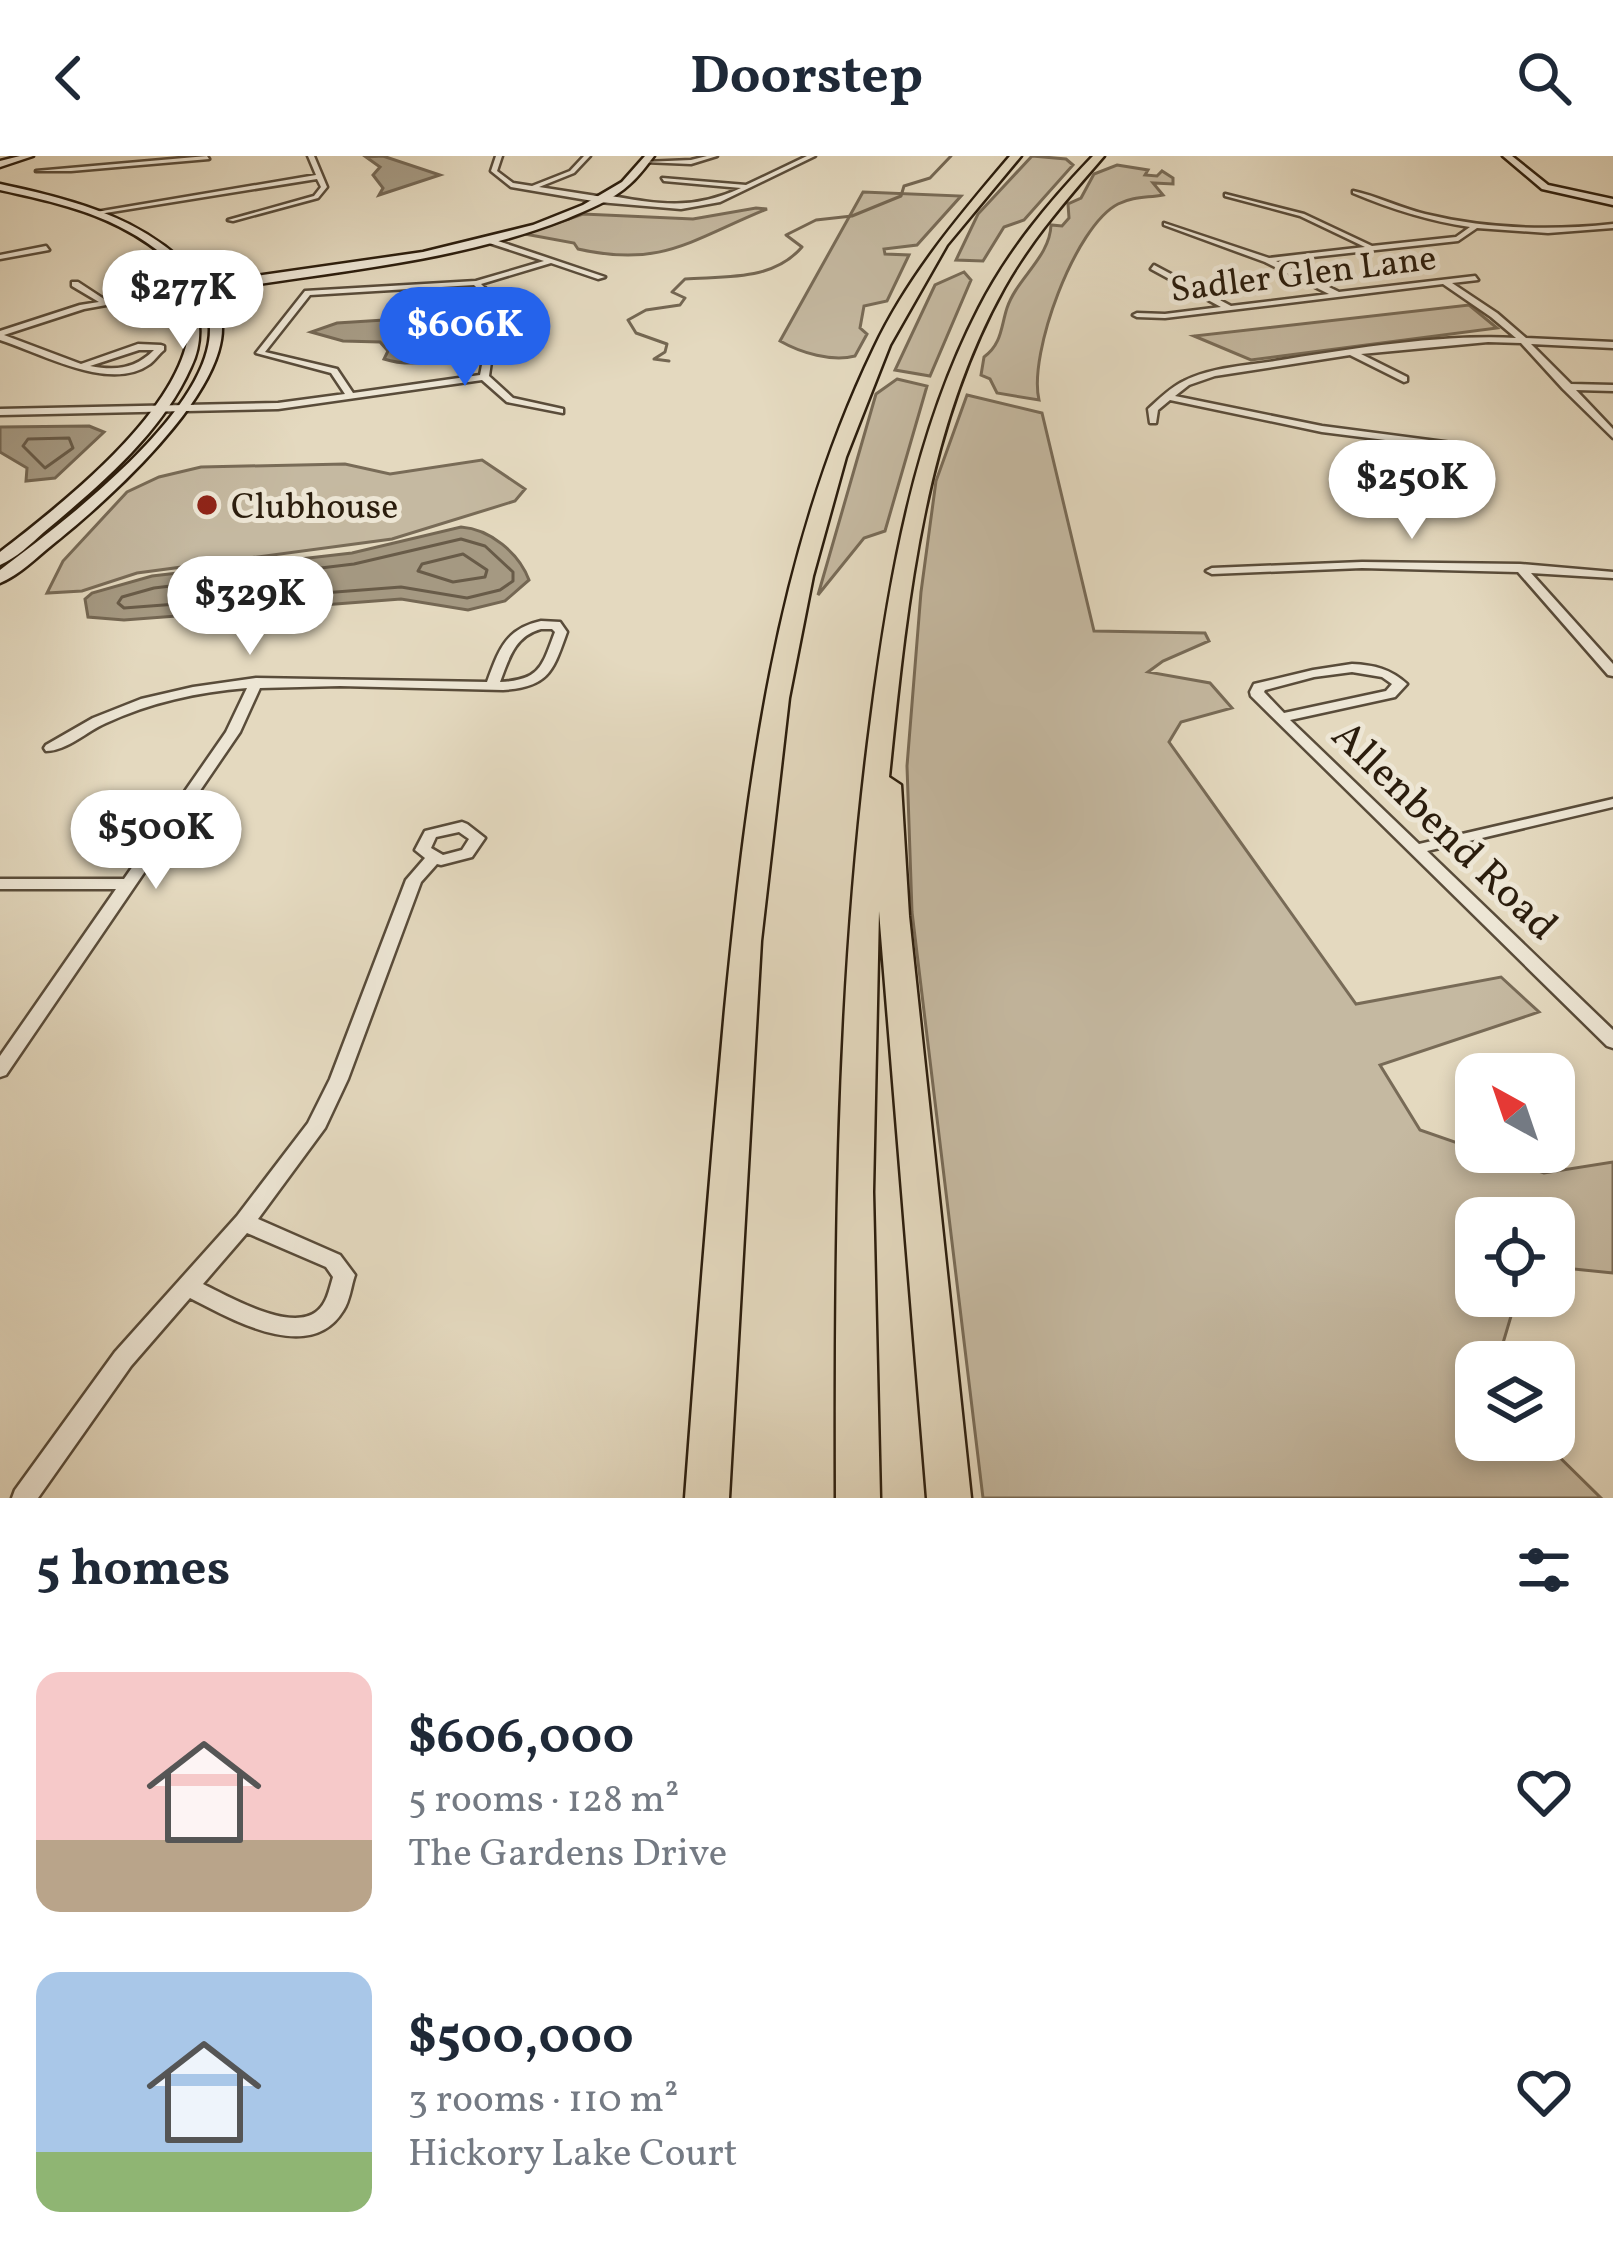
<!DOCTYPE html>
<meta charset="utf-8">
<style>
:root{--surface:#fff;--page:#f2f2f3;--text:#1f2937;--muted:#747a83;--accent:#2563eb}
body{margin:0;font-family:Vollkorn,serif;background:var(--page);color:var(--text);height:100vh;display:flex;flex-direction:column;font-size:45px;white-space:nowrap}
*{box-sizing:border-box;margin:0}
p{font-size:39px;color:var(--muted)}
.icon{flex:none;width:66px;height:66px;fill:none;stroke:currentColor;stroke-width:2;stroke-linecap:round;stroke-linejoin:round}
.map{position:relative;height:1342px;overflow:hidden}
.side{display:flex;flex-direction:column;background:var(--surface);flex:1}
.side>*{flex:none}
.needle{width:78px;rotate:320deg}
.buttons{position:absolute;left:1455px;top:897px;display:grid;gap:24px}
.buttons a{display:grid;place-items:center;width:120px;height:120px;border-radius:24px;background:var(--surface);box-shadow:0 6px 18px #0003;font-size:60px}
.price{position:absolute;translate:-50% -102px;padding:0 27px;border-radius:42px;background:#fff;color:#222;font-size:39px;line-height:78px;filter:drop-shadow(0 3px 6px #0008)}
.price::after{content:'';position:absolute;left:50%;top:72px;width:36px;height:27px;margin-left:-18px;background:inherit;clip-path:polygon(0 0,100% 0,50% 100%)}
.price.current{background:var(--accent);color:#fff}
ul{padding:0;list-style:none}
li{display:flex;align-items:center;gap:36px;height:300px;padding:0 36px}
li span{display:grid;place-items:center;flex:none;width:336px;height:240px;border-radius:24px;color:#555}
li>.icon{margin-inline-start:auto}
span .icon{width:144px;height:144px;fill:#fffc;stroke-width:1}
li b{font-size:51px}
h2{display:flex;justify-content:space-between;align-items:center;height:144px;padding:0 36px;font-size:51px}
header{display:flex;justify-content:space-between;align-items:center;height:156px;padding:0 36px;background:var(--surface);font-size:54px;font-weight:700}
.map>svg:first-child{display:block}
.green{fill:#c5b9a1;stroke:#786b57;stroke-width:3}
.water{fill:#a59982;stroke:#746753;stroke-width:3}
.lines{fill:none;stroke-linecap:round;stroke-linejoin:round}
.shore{stroke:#685b48;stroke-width:3}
.stream{stroke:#746753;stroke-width:3}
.street-casing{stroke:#594c3a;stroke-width:5}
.secondary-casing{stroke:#2b1d0d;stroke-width:5}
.highway-casing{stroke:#2b1d0d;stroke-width:5}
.street{fill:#ede6d5;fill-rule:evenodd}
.secondary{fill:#ede6d5;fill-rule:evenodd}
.highway{fill:#e4d9bf;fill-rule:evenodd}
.poi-dot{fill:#8f2418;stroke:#ede6d5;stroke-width:4.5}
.labels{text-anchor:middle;stroke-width:10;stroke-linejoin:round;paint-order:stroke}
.far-street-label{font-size:36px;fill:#2b1d0d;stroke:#ede6d5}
.far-poi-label{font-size:36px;fill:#2b1d0d;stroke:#ede6d5;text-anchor:start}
.street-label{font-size:42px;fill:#2b1d0d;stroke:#ede6d5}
</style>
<header><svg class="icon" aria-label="back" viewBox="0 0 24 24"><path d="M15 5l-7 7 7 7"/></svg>Doorstep<svg class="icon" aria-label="search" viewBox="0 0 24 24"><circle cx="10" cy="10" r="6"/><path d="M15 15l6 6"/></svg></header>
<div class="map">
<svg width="1613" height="1342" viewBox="0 0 1613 1342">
<rect width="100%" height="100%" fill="#e4d9bf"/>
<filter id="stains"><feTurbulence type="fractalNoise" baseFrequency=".00167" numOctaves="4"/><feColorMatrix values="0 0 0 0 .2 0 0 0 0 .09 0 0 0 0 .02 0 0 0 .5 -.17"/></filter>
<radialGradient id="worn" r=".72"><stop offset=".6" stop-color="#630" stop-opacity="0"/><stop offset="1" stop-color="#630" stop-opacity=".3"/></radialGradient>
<path class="green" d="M1032,0l34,3 7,6 -49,55 -20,7 -21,34 -27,-1 22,-46z
M1117,9l31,5 -3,5 12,1 5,-5 11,7v6l-20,-1 10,12c-16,3 -29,1 -45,9 -43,22 -90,150 -79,196l-42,-7 -7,-14 -9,-4 3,-18c18,-13 17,-31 23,-49 10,-30 43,-51 44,-83l11,1 7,-8 -1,-14 13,-6 13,-24z
M863,36l98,4 -44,49 -33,4 1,5 24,1 -22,46 -23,5 -4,22 7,6 -12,22c-23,6 -54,-3 -75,-15z
M756,52l11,1c-76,31 -105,59 -189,40l-4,-6 -49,-9 58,-20 110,5z
M964,116l7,8 -41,96 -35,-6 40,-85z
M1469,149l28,23 -246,32 -57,-24z
M897,223l30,7 -42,145 -21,7 -46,57 58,-201z
M967,239l75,18 52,218 111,2 4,8 -46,20 -15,11 62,11 22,25 -51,14 -12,20 187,262 145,-27 38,35 -159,53 40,65 124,43 69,-11v111l-59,-6v-49h-78v78h41l-14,47 5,19h-32v78h66l59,58h-618l-71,-586 -5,-146 14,-174 15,-111z
M482,304l43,29 -10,12 -123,38 -255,34 -55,18 -35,2 16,-32 64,-69 32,-15 42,-10 144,-3 45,10z"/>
<path class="water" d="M383,0l57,19 -61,20 4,-7 -10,-13 7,-8 -14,-10z
M463,159l13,2c-2,10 0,21 -6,28 -15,20 -65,21 -86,14l4,-8 -8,-9 -37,-1 -32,-9 26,-9z
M89,270l15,6 -49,46 -29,3 1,-13 -27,-16v-25z
M461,371c29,2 58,26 68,53l-24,21 -37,9 -67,-11 -277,21 -36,-3 -3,-18 7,-6 60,-17 200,-23z"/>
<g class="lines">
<path class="shore" d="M455,172l5,10 -14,8 -43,5 -8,-11 4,-7z
M69,282l4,10 -28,20 -22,-22 5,-7z
M461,383l24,7 28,26v9l-13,9 -33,8 -66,-11 -277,21 -6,-5 4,-6 32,-9 200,-24z
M463,398l24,16 -2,7 -32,5 -35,-11 4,-7z"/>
<path class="stream" d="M669,205l-15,-2 11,-7 2,-8 -31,-11 -8,-13 18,-10 34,-5 5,-7 -13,-6 13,-13c41,-3 88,2 117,-32l-16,-12 30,-15 36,-4 49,-20 3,-10 26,-8 21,-22"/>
<g class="street-casing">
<path id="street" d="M207,0l2,3 -138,12h-35z
M308,0h6l13,31 -9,11 -85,23 -5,-1 86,-24 7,-9 -4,-8 -218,35 -3,-2 220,-37z
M496,0h6l-5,15 16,12 19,3 38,-15 14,-15h6l-16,17 -35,14 64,10 3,-2c52,9 85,16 135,-7l-77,-7 -2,-3 84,7 61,-29h8l-95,46 -39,7 -82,-7 -88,-15 -20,-16z
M707,0h10l-26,8 -47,-2 47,-2z
M1353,35c24,5 47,17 72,23 62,15 124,17 188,10v4l-65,5 -71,-5 -19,13 -182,20 63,31 136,-16 3,4 -26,3 45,30 29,25 87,4v6l-82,-4 40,40 42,1v6l-37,-1 37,39v9l-50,-49 -42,-46 -33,-1 -127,12 46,23v4l-3,1 -54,-27 -135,21 -26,9 -14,11 147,30 130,17v4l-3,1 -127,-16 -152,-32 -12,10 -2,13h-6l-2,-14c11,-10 23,-22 36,-28 27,-14 62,-15 91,-20 76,-12 165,-27 241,-23l-25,-21 -48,-33 -278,34 -28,-1 -4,-2 4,-2 28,1 56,-7 -70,-38 3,-4 77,41 98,-12 -64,-32 -101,-37v-2l105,35 96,-11 -65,-31 -75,-20v-2l79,20 68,32 84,-9 14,-10c-41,-6 -79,-18 -117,-34z
M489,82l116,39 -7,2 -47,-16 -70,21 34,33 -23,38 -3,21 24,22 50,11v4l-56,-11 -25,-22 -204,29 -278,6v-6l278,-6 67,-9 -14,-21 -75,-20 49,-62 171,-10 68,-20 -58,-19zM474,129l33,32 -23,38 -4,20 -127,18 -16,-24 -72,-17 45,-57z
M46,90l3,4 -49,9v-4z
M72,126h6l29,19 68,-11 4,2 -95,17 -80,26 77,29 57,-20 23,1 3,1v4c-5,4 -9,10 -14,14 -40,29 -109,-11 -150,-24v-9l80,-26 19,-3 -27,-16zM139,194h15c-19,19 -38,21 -64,16z
M1362,406l158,2 93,8v6l-82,-5 82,91v12l-5,-1 -90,-103 -156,-4 -150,6 -6,-3 6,-3z
M541,465l19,1 7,10c-14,39 -18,55 -64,58l-163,-4 -80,2 -20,44 -234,343 -6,2v-21l116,-167h-116v-10h124l102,-147 21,-44c-49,4 -96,14 -141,35 -19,8 -39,28 -60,28l-2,-3 2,-3 47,-27 48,-19 52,-12 63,-9 231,4c12,-32 18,-53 54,-61zM541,473h11l3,3c-13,34 -14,48 -55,50 9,-24 15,-46 41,-53z
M1352,508c22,1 39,5 55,20l-12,13 -105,23 129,124 194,-45v8l-186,44 186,179v18l-6,-2 -356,-350 -1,-4 4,-8 59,-14zM1352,516l30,5 10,7 -6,7 -102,22 -20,-21 1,-2 49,-13z
M462,666l5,2 18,14 -13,19 -31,8 -4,-1 -16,18 -73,197 -23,49 -67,91 82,36 15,20c-4,11 -5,26 -12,36 -33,54 -112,8 -153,-13l-59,68 -93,132h-26l3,-8 100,-138 122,-136 71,-93 22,-44 76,-199 19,-22 -10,-8 10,-19zM459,676l10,7 -7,11 -19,5 -12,-7 5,-11zM247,1077l79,34 7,10c-4,13 -6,27 -17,35 -27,20 -88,-16 -113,-28z"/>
</g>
<g class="secondary-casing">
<path id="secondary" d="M20,0h13l-33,11v-6z
M645,0h9c-7,9 -15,20 -24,28 -17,16 -43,26 -64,35 -112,44 -234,52 -351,72l-7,-8 215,-31 110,-27 50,-20 39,-23z
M1503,0h9l36,29 65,14v6l-71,-16z
M0,28c78,17 150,35 203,98l-9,2c-56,-62 -115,-77 -194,-94z
M205,134c72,65 -105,217 -153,255 -16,13 -33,30 -52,38v-13c61,-46 211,-158 210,-241 0,-13 -7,-24 -10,-36z
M189,136l5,3c6,26 9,47 -3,72 -29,66 -92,119 -147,165 -13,12 -28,26 -44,33v-13c61,-47 180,-140 189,-221 2,-11 -3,-25 -5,-36z"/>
</g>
<g class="highway-casing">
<path id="highway" d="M1010,0h11l-74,89 -57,100 -44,112 -33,119 -24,122 -28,243 -32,557h-44c12,-163 25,-326 40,-489 22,-224 50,-456 149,-661 34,-72 85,-132 136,-192z
M1093,0h11c-36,42 -72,82 -100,132 -82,147 -98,325 -115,489l12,8 8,131 62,582h-44l-48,-587 -6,281 7,306h-44c-1,-260 1,-521 35,-779 18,-140 43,-285 108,-411 29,-57 70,-106 114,-152z"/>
</g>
<use href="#street" class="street"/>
<use href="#secondary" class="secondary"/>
<use href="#highway" class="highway"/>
</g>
<circle class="poi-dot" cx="207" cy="349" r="12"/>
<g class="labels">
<g class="far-street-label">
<text transform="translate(1303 116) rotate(-7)" y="13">Sadler Glen Lane</text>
</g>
<g class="far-poi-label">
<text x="231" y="362">Clubhouse</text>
</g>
<g class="street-label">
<text transform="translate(1446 673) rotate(44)" y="15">Allenbend Road</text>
</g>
</g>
<rect width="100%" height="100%" filter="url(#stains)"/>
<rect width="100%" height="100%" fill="url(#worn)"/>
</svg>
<div class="buttons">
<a><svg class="needle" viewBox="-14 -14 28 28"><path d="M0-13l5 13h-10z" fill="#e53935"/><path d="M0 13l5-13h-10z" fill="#747a83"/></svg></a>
<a><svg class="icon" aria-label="locate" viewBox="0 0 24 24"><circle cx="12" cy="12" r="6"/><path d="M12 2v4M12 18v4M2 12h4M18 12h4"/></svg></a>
<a><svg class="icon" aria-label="layers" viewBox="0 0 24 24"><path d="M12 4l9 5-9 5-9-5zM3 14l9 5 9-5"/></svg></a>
</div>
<b class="price" style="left:183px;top:196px">$277K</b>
<b class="price current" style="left:465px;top:233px">$606K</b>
<b class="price" style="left:1412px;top:386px">$250K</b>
<b class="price" style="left:250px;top:502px">$329K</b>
<b class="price" style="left:156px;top:736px">$500K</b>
</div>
<section class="side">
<h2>5 homes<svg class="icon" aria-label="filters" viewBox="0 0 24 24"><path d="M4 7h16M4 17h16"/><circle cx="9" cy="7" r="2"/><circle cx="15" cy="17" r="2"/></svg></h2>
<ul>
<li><span style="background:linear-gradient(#f6c9c9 70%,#b9a48a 0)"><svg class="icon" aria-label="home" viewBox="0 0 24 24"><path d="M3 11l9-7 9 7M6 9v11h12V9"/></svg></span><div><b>$606,000</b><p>5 rooms · 128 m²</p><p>The Gardens Drive</p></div><svg class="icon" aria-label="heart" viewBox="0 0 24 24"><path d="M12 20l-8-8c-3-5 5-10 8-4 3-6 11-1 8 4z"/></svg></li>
<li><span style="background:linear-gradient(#a9c7e8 75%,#8fb573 0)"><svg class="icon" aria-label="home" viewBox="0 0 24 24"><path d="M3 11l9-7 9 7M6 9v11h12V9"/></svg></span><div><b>$500,000</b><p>3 rooms · 110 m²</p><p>Hickory Lake Court</p></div><svg class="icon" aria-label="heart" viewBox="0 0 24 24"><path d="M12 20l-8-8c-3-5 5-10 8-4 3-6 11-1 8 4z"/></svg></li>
</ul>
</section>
